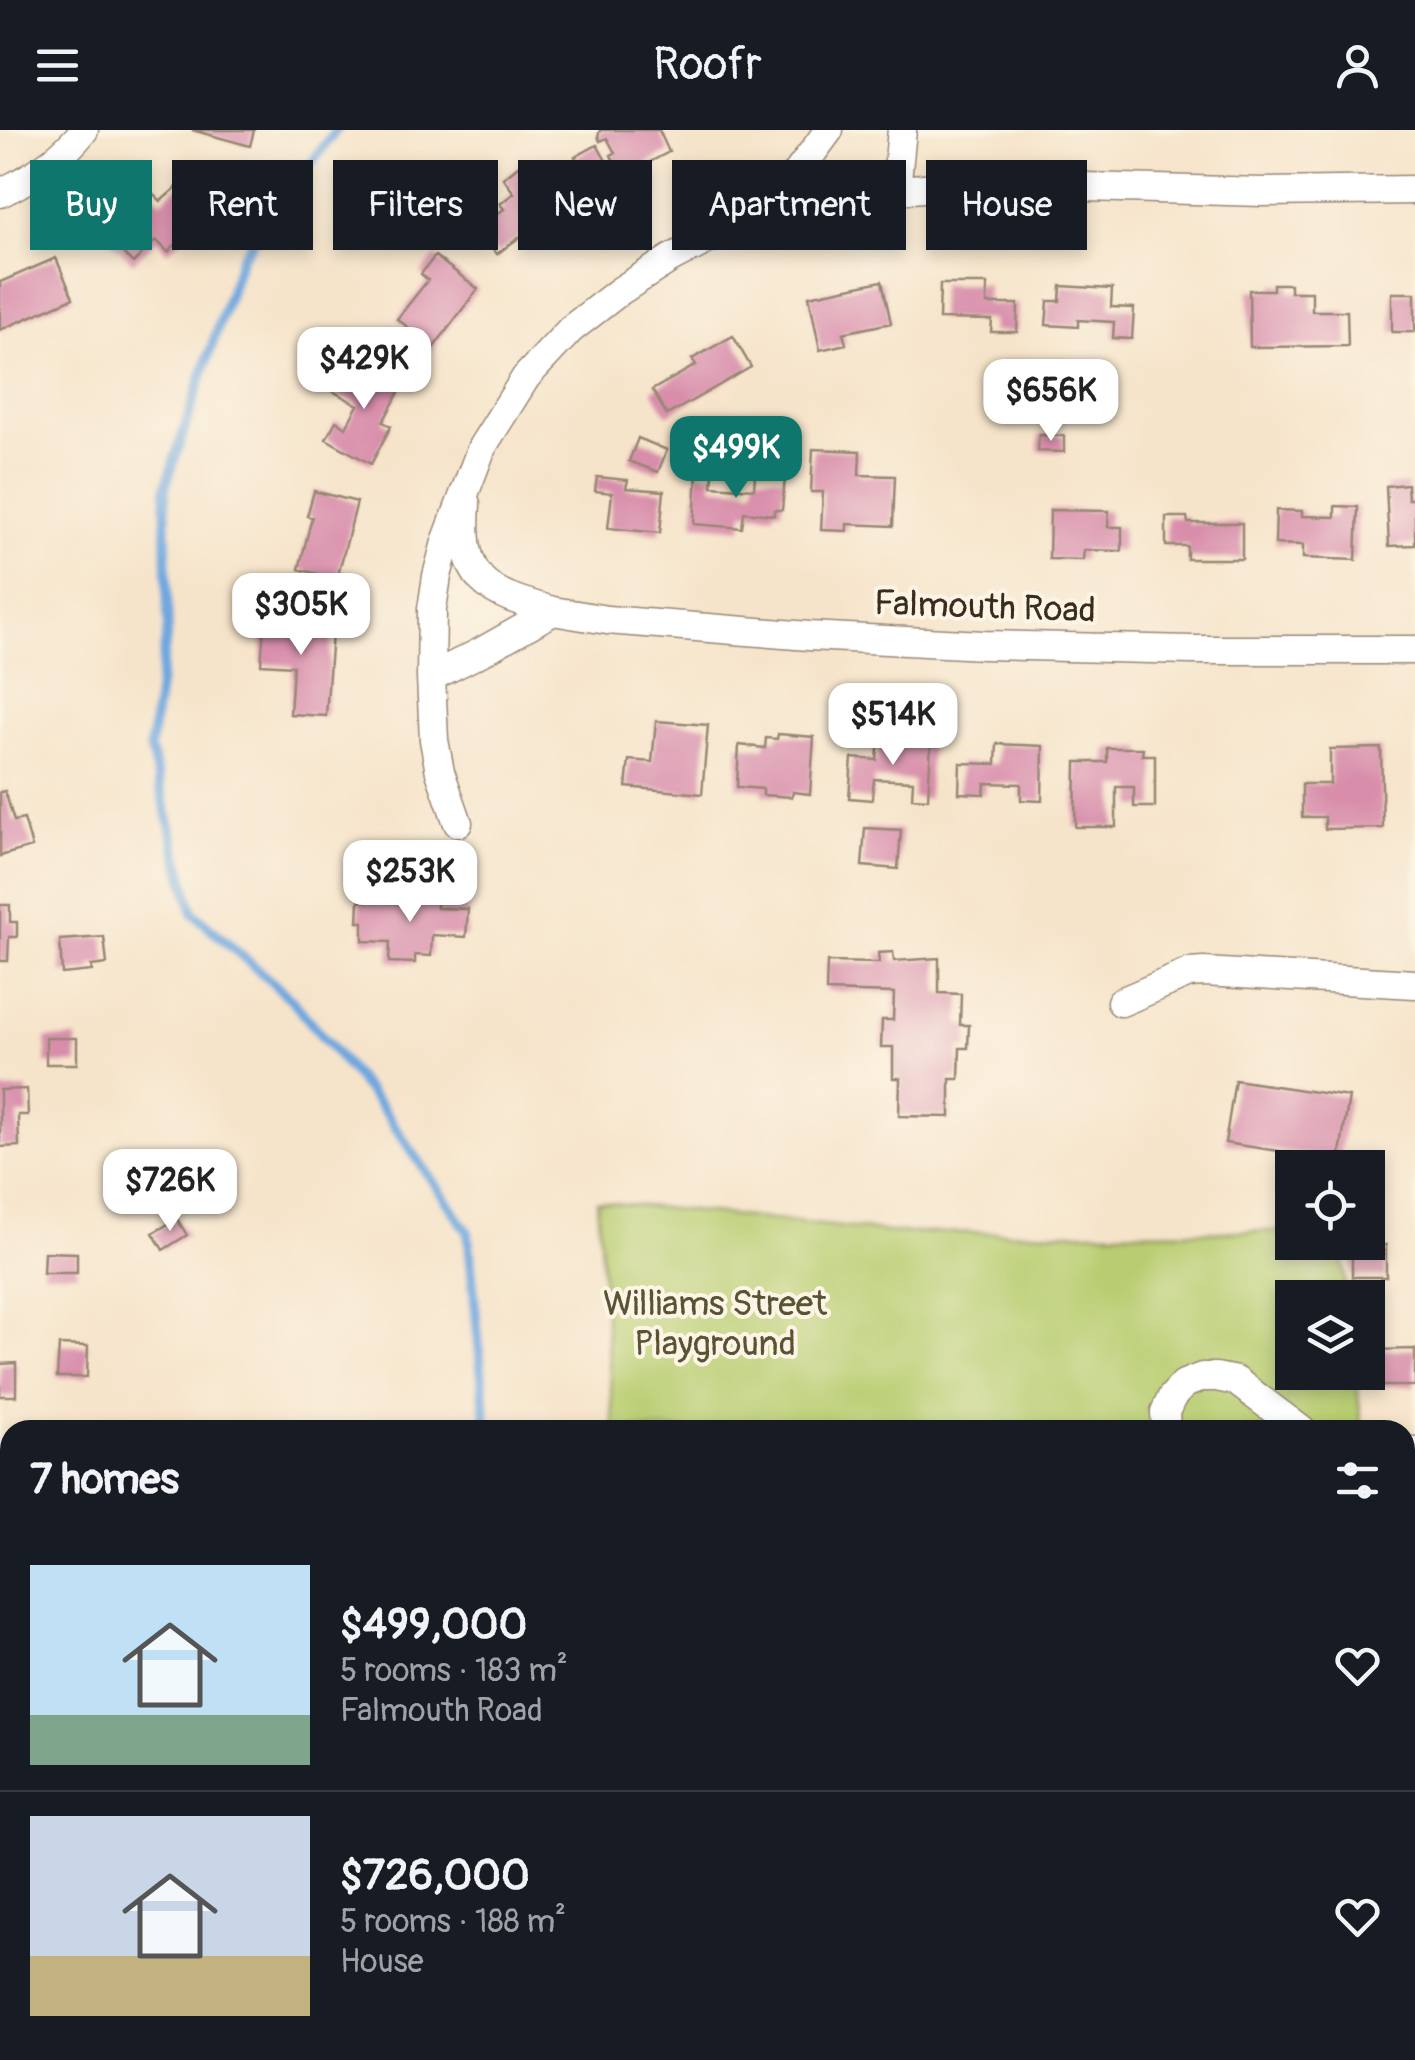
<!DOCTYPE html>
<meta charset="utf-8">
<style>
:root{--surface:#171b24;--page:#242831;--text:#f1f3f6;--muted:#9ea1a6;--line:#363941;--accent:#0f766e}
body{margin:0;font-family:Pangolin,sans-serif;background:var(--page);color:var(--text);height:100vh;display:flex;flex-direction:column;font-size:38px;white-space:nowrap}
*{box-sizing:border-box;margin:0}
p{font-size:32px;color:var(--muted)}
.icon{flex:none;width:55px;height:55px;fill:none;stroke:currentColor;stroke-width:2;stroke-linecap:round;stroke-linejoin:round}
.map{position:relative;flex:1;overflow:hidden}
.panel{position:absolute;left:0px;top:1290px;width:1415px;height:640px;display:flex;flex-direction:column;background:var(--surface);border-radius:30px 30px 0 0;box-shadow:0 5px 15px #0003}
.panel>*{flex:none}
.banner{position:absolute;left:30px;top:30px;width:1355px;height:90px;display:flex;gap:20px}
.controls{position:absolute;left:1275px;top:1020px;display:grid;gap:20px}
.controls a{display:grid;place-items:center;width:110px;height:110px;border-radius:0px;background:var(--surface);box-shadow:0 5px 15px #0003;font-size:50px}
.price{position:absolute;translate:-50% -85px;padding:0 22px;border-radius:20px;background:#fff;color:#222;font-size:32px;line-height:65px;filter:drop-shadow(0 2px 5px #0008)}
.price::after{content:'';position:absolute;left:50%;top:60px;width:30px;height:22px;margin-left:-15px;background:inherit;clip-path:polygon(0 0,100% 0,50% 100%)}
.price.selected{background:var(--accent);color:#fff}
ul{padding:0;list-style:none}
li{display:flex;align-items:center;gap:30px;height:250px;padding:0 30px}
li+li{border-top:2px solid var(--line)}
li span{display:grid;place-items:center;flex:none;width:280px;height:200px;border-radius:0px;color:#555}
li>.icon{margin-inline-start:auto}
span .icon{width:120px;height:120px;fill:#fffc;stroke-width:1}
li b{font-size:42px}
h2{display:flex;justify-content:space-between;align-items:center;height:120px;padding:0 30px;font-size:42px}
.chip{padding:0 35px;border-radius:0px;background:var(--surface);box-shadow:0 5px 15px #0003;font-size:35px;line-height:90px}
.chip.selected{background:var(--accent);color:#fff}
header{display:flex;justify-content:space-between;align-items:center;height:130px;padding:0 30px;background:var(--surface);font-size:45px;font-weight:600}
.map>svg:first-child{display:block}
.green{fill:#b8cd71;stroke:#7a7c48;stroke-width:2.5}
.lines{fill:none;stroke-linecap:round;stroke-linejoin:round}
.stream{stroke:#70a7de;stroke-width:10}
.building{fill:#d88dab}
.minor-casing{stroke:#988774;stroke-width:31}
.minor{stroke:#fff;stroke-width:28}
.labels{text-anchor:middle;stroke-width:8;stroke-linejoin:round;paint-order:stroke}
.street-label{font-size:35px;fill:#3b2a1e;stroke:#fcf5e5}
.park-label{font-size:35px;fill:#5a5333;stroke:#fcf5e5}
</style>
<header><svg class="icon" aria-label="menu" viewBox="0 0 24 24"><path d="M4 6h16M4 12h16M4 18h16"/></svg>Roofr<svg class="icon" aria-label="person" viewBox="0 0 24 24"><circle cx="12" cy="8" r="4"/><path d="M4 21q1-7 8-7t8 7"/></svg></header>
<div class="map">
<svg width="1415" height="1930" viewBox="0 0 1415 1930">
<rect width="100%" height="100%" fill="#fcf5e5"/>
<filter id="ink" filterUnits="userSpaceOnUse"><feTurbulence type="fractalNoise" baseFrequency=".01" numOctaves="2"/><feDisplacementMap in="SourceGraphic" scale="20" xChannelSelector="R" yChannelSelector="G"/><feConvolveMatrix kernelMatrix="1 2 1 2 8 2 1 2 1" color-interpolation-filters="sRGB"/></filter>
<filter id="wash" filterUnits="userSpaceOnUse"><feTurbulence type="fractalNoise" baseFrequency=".0048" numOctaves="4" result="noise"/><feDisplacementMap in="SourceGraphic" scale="40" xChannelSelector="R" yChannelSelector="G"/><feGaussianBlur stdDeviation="2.25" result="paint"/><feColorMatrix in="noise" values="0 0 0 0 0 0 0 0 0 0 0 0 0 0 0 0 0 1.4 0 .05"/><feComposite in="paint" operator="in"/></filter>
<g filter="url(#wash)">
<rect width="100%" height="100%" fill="#f6e4ca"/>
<path class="green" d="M597,1071l301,32 394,-2v11l49,1 6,54 -55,1v74l64,1 6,57h-748z
M660,1920h713v10h-713z"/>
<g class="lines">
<path class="stream" d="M336,0l-95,128 -76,230 3,137 -18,123 43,165 98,86 91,109 86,124 19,198
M514,1920v10"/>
</g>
<g id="blocks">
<path class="building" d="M192,0h62l-4,16z
M600,0h59l10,22 -48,25 -10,-22 4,-2 -8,-15 -7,3 -2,-5z
M597,15l16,28 -22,12 -16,-28z
M522,33l39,52 -31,24 -5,-6 -28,21 -19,-26 26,-19 -4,-5 14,-11 -11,-15z
M187,48l27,29 -46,45 -12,-12 -23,23 -33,-33 45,-44 16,15z
M435,126l43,33 -54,71 -17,-13 10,-13 -20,-15 31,-39 -7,-6z
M56,128l17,40 -73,32v-48z
M882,151l9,42 -48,10 3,11 -26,6 -11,-54z
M940,154h47v20h31l-1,28h-26l1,-12 -53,-1z
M1273,154h17v8h22v19h35l1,35 -98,1 -1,-57h24z
M1061,156l51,3 -1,18 23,1 -2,31 -19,-1 1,-16 -36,-2v7l-32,-2 2,-24h12z
M1392,163h23v39h-23z
M733,206l18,31 -84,48 -15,-25 44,-25 -4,-6z
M338,237l32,18 8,-16 26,14 -21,39 8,4 -20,38 -45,-25 10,-18 10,6 12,-22 -31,-17z
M1039,305l25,1v16l-26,-1z
M638,308l29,12 -9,22 -29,-11z
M813,319l47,2 -1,24 36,1 -2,50 -46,-2v7l-26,-1 2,-38h-12z
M697,343l16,1 -1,12 42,3 1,-14 30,2 -3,33h-8v5l-30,-3 -2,16 -48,-4z
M597,347l31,3 -2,8 38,3 -4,42 -52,-5 4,-35 -17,-2z
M1407,354l1,15h7v46l-26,1 -3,-60z
M314,361l43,11 -20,77 -38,-10 13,-52 -5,-1z
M1335,376l23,1 -2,53 -53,-2v-13l-28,-1 1,-34 26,1v5l33,1z
M1050,380l59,1 -1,16h14v24l-38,-1 -1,10 -34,-1z
M1166,387h21l1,6h54v36h-55v-13h-21z
M265,485l68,4 -7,97 -36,-2 3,-48 -32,-2z
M656,591l52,4 -6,69 -76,-7 3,-27 23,2z
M778,604l36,3 -4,57 -17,-2 -1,5 -29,-2v-6l-26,-2 2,-42 26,3 1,-10 11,1z
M879,609l52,4 -3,56 -16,-1 1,-17 -39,-2 -2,21 -23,-2 3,-40 25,2z
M997,614l46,2 -1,55 -21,-1v-16l-36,-1 -1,11 -25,-1 1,-30 36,1z
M1107,618h36l-1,7h13v52h-21v-20h-18v40h-41l1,-65h31z
M1381,618l2,80 -58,1v-12h-23v-33h28v-35z
M5,661l9,30 10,-2 8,28 -32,9v-64z
M865,698l36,2 -3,39 -36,-3z
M399,764l19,1 1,6 18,1v6l31,1 -2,28 -34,-2 -1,21 -16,-1v8l-26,-1 1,-20 -27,-1v-19h-5l1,-21 39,2z
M0,775h10v17h7v15h-8l-1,24h-8z
M104,807l3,27 -16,2 1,5 -30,3 -2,-34z
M893,822l1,9 45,-3v35l22,1 -1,31h9l-1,23h-8l-1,31h-9v38l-51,-1 1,-38h-7v-31h-12l1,-27h11l1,-27 -68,-2 1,-29 52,1 -1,-10z
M46,908h31v26h-31z
M1235,950l114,17 -10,63 -114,-17z
M27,959l1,26h-10l1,31 -19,1v-57z
M177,1089l10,16 -24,15 -10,-17z
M1352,1115h34v32h-34z
M44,1122l33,1v20h-34z
M59,1215l29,1 -1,31h-30z
M1415,1219v37h-41l-1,-36z
M16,1233v33h-16v-32z
M1405,1380h10v41h-10z
M0,1700h10v36h-10z
M0,1784l10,1v49h-10z
M0,1882l10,1v29l-10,-1z
M234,1920h55v10h-55z"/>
</g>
</g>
<g filter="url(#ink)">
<use href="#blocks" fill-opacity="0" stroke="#988774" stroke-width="2.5"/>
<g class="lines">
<g class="minor-casing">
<path id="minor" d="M896,60l6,-60
M0,63c32,-15 62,-34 84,-63
M767,84l26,-7 103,-17 83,-6 284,8 152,-2
M466,374c-6,78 19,88 87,107
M431,547l52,-26 70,-40 54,9 202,16 175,9 208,5h223
M458,693l-18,-51 -6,-32 -3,-63 1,-68 5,-33 9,-34 36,-95 44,-70 45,-48 49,-38 50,-32 52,-27 45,-18 62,-84
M1121,872l68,-29 15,-1 211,12
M1166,1300l-1,-18 7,-15 12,-13 18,-7h14l20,4 65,49
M1405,1321h10
M124,1930l1,-10"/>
</g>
<use href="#minor" class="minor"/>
</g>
</g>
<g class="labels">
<g class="street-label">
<text transform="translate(985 476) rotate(2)" y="12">Falmouth Road</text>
</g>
<g class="park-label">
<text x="715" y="1185">Williams Street<tspan x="715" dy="40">Playground</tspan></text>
</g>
</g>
</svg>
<div class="controls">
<a><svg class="icon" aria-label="locate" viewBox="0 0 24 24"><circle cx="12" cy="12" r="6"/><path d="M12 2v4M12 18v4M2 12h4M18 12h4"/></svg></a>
<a><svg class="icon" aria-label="layers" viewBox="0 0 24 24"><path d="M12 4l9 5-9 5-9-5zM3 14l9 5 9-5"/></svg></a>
</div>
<b class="price" style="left:364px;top:282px">$429K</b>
<b class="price" style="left:1051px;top:314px">$656K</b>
<b class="price selected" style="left:736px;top:371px">$499K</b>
<b class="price" style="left:301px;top:528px">$305K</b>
<b class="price" style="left:893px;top:638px">$514K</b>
<b class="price" style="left:410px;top:795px">$253K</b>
<b class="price" style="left:170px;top:1104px">$726K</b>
<div class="banner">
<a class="chip selected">Buy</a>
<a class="chip">Rent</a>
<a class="chip">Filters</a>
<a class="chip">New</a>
<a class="chip">Apartment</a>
<a class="chip">House</a>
</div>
<section class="panel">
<h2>7 homes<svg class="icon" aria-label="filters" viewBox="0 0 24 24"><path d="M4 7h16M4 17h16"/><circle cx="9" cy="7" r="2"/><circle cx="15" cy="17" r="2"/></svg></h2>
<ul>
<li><span style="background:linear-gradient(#bfe0f5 75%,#7fa58c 0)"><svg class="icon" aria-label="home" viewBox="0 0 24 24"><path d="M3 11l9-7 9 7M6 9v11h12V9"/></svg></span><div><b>$499,000</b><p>5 rooms · 183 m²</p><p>Falmouth Road</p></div><svg class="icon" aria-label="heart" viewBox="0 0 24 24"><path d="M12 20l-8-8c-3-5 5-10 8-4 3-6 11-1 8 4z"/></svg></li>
<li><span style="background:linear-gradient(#c9d6e8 70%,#c2b280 0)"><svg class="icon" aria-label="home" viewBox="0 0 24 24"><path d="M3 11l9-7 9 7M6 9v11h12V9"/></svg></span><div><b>$726,000</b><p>5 rooms · 188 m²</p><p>House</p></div><svg class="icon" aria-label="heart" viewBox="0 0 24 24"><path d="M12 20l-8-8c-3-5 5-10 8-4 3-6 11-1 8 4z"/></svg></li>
</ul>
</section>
</div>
